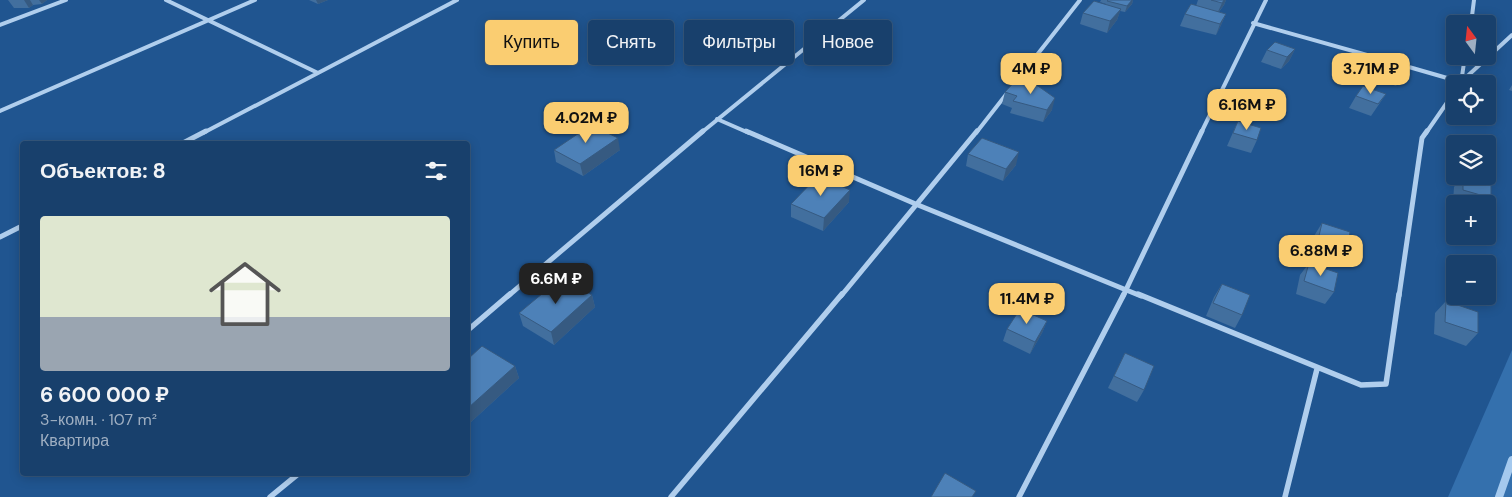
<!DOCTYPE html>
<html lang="ru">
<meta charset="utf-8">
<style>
:root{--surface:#18406c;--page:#214772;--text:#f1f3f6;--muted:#9fafc2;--line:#36597f;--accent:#facd71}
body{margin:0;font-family:"DM Sans",sans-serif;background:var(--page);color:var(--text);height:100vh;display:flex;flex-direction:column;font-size:19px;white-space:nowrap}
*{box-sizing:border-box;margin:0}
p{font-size:16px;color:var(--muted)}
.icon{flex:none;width:28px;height:28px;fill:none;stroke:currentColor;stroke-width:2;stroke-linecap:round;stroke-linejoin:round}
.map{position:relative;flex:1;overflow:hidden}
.sheet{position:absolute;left:20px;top:141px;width:450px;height:335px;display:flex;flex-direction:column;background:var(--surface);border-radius:5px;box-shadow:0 2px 12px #0003,0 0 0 1px var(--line)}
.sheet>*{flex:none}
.top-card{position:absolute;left:485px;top:20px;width:475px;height:45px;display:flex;gap:10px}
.needle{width:32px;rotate:345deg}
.fabs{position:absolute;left:1446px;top:15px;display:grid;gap:10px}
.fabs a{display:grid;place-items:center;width:50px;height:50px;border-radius:5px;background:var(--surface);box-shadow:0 2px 12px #0003,0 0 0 1px var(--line);font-size:25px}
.price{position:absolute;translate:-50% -42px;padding:0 11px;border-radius:10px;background:var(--accent);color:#111;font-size:16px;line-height:32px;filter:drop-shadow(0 1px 2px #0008)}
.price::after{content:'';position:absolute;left:50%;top:30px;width:15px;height:11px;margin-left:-8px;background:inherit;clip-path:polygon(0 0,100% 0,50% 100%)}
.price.current{background:#222;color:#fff}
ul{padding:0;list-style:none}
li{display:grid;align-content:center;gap:10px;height:265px;padding:0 20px}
li span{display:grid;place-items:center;height:155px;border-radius:5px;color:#555}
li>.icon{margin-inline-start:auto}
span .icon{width:90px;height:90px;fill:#fffc;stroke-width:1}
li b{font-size:21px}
h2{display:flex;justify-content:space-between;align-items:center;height:60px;padding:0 20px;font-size:21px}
.chip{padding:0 18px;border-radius:5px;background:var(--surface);box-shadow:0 2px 12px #0003,0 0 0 1px var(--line);font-size:18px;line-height:45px}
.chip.current{background:var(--accent);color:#111}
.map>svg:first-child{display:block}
.green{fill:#3470ad}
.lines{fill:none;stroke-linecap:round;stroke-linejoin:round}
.stream{stroke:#a4c9ee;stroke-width:8}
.street-far2{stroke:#b0ceed;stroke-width:4}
.street-far1{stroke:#b0ceed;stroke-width:5}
.street{stroke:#b0ceed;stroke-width:5.5}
.wall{fill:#426f9e}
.shaded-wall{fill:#365a81}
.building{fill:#4d81b8;stroke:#365a81}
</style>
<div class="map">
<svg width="1512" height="497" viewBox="0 0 1512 497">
<rect width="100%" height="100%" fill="#205590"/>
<path class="green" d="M1512,350v147h-64z"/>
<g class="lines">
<path class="stream" d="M1499,497l13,-37"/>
<path class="street-far2" d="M166,0l152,73 139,-73
M1253,23l139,39
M1471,24l3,-24
M0,25l66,-25
M1402,65l59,17 51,-47
M1015,83l65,-83
M1461,83l4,-27
M0,111l255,-111
M717,119l32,14
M203,133l115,-60
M701,133l163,-133
M976,133l32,-41
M1201,133l65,-133
M1426,133l29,-42"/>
<path class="street-far1" d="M746,131l172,74 223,91
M181,144l25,-13
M0,237l22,-11
M508,296l195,-165
M841,296l136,-165
M1123,296l79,-165
M1399,296l23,-158 5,-7"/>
<path class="street" d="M1138,294l223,91 25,-1 13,-90
M468,330l42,-36
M270,497l28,-23
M671,497l171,-203
M1019,497l105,-203
M1285,497l32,-128"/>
</g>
<path class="wall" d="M8,0h39l-5,4 -9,1 -4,3h-15z
M309,0h19l-10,4z
M1101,0h32l-1,4 -7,8 -5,-1 -3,9 -10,13 -27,-9 3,-11 23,-8v-1l-6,-2z
M1198,0h28l-2,5 -5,7 7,2 -5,11 -5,10 -36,-9 5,-12 11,-8z
M1295,49l-6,12 -8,8 -20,-7 6,-12z
M1410,65l-14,21 -22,-8 7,-11z
M1017,79l35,31 -9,12 -33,-9 2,-5 -10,-4 3,-12z
M1512,85v6l-3,-1z
M1386,94l-15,22 -22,-8 7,-12z
M1238,121l19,19 -6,13 -24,-7z
M554,150h66l-37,26 -27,-14z
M968,154l48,11 -13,16 -37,-15z
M1462,176h6l23,22 -5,6h-28l-5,-2 1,-15z
M849,202l-26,29 -32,-14v-13z
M1455,210v22l-5,-1 1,-16z
M1322,223l25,26 -9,13 -28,-10 4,-16z
M1468,236h14l-3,4z
M1309,263l25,29 -9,12 -29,-10 4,-19z
M1222,284l20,31 -7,13 -29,-12 8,-19z
M592,295l3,12 -41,38 -31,-19 -4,-13z
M1446,301l32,32 -12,13 -32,-12 1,-21z
M1047,321l-5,12 -12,21 -27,-13 4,-12z
M1125,353l19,37 -7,12 -29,-14z
M468,359l47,7 4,12 -48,44 -3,-2z"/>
<path class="shaded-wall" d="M24,0h6l3,5 -4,3z
M39,0h8l-5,4z
M316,0h12l-10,4z
M1132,0h1l-1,4 -7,8 2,-6z
M1224,0h2l-2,5 -7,9 5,-11z
M1121,9l-4,11 -10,13 3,-12z
M1226,14l-5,11 -5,10 4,-11z
M1295,49l-6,12 -8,8 6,-12z
M1055,98l-3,12 -9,12 4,-12z
M618,138l2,12 -37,26 -3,-12z
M1019,152l-3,13 -13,16 3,-12z
M850,190l-1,12 -26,29 1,-13z
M592,295l3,12 -41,38 -3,-13z
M1047,321l-5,12 -12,21 5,-12z
M515,366l4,12 -48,44 -3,-7v-7z"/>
<path class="building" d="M1108,0h24l-5,6 -20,-5z
M1211,0h13l-2,3z
M1094,1l27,8 -11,12 -27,-8z
M1191,4l35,10 -6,10 -35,-10z
M1275,42l20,7 -8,8 -20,-7z
M1388,58l22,7 -7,9 -22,-7z
M1017,79l21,7 17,12 -8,12 -34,-9 4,-5 -12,-4z
M1363,86l23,8 -8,10 -22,-8z
M1238,121l23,7 -4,12 -24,-7z
M591,125l27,13 -38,26 -26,-14z
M982,138l37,14 -13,17 -38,-15z
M818,176l32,14 -26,28 -33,-14z
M1463,176h5l23,7v15l-28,-8z
M1488,210h1l1,17 -2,-1z
M1322,223l28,9 -3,17 -29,-9z
M1309,263l29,10 -4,19 -30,-11z
M561,278l31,17 -41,37 -32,-19z
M1222,284l28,11 -8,20 -29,-12z
M1446,301l32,11v21l-33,-11z
M1020,309l27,12 -12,21 -28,-13z
M482,346l33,20 -47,42v-49z
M1125,353l29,13 -10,24 -30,-14z
M945,473l31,18 -4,6h-41z"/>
</svg>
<div class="fabs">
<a><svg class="needle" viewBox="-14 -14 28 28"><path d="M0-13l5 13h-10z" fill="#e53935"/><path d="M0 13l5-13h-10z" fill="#9fafc2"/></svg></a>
<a><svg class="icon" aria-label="locate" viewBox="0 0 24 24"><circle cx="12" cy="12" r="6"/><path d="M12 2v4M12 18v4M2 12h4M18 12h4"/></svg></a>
<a><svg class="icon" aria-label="layers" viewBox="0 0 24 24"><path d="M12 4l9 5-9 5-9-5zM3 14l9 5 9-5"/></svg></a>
<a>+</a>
<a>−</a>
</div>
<b class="price" style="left:1031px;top:95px">4M ₽</b>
<b class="price" style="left:1371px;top:95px">3.71M ₽</b>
<b class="price" style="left:1247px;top:131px">6.16M ₽</b>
<b class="price" style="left:586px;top:144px">4.02M ₽</b>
<b class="price" style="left:821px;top:197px">16M ₽</b>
<b class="price" style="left:1321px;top:277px">6.88M ₽</b>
<b class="price current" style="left:556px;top:305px">6.6M ₽</b>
<b class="price" style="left:1027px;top:325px">11.4M ₽</b>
<div class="top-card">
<a class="chip current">Купить</a>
<a class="chip">Снять</a>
<a class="chip">Фильтры</a>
<a class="chip">Новое</a>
</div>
<section class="sheet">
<h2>Объектов: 8<svg class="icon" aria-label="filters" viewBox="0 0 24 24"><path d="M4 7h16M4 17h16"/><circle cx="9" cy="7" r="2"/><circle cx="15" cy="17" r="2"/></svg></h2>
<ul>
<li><span style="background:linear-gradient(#dfe7d0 65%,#9aa5b1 0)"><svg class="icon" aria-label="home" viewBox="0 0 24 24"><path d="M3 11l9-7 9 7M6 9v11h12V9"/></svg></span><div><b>6 600 000 ₽</b><p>3-комн. · 107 m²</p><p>Квартира</p></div></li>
</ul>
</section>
</div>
